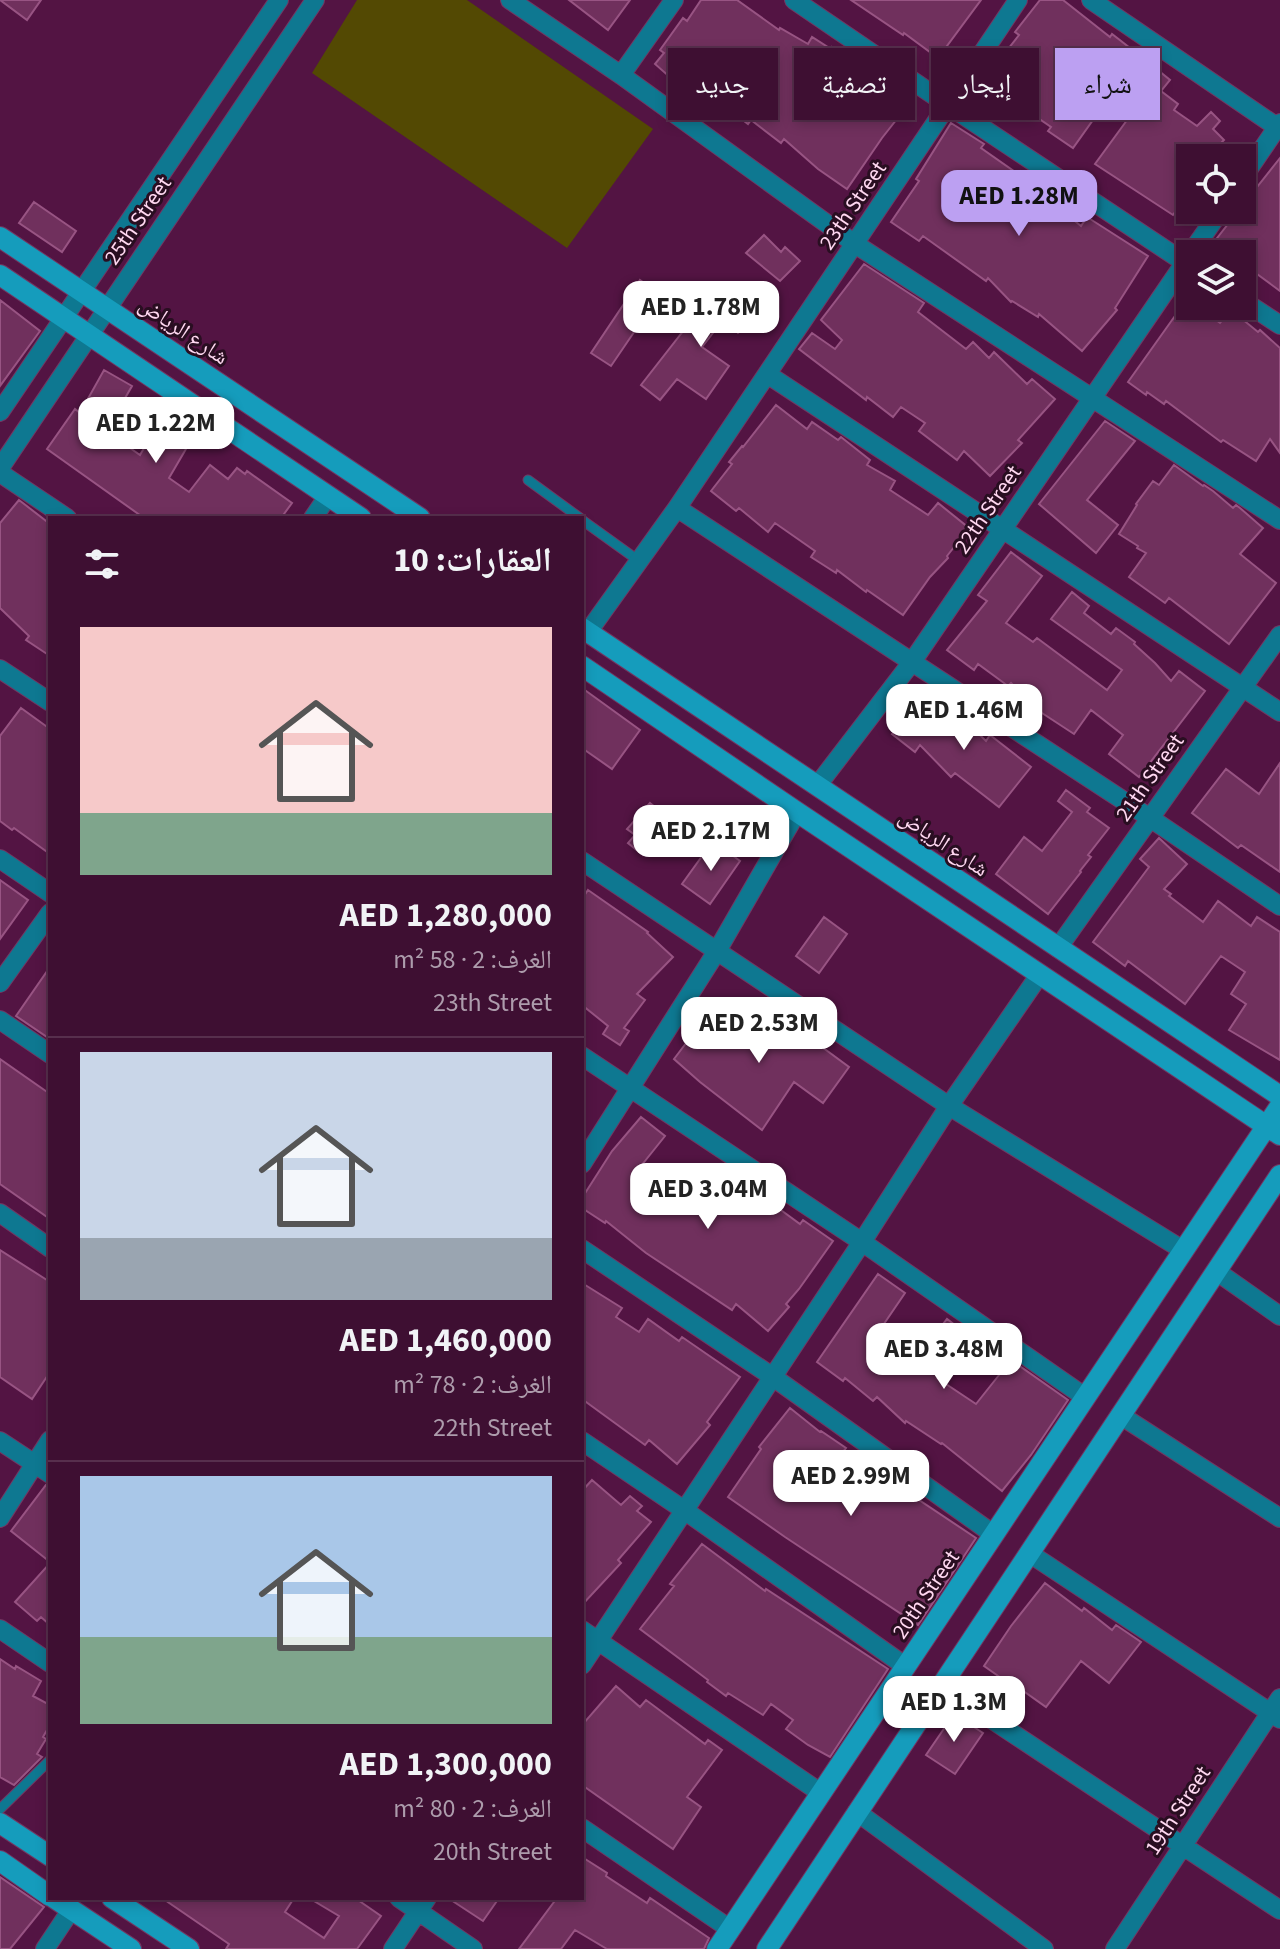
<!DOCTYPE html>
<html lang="ar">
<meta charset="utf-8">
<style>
:root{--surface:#3e0f32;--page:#491d3e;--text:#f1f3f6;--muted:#ad9cac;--line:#572f4d;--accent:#bca0f2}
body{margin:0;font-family:"Source Sans 3","Noto Naskh Arabic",sans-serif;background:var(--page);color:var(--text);direction:rtl;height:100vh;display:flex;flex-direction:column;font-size:30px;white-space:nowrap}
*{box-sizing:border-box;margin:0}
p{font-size:26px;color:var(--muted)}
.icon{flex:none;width:44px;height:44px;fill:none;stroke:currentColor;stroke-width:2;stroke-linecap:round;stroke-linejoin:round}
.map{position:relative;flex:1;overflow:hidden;direction:ltr}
.drawer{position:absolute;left:48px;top:516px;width:536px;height:1384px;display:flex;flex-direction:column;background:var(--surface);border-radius:0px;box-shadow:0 4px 12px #0003,0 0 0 2px var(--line);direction:rtl}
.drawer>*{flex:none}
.top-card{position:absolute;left:608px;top:48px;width:552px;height:72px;direction:rtl;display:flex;gap:16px}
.fabs{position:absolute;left:1176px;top:144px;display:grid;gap:16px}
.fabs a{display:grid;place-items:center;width:80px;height:80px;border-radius:0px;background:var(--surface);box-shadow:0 4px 12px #0003,0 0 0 2px var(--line);font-size:40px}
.price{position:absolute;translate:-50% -68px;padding:0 18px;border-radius:16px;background:#fff;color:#222;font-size:26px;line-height:52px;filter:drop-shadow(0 2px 4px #0008)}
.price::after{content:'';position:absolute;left:50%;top:48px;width:24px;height:18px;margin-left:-12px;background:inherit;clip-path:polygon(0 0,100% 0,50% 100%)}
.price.selected{background:var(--accent);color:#111}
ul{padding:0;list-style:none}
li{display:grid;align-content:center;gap:16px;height:424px;padding:0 32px}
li+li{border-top:2px solid var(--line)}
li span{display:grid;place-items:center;height:248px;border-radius:0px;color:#555}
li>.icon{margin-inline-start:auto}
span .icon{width:144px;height:144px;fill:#fffc;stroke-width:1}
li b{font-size:34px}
h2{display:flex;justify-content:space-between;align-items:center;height:96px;padding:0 32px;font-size:34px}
.chip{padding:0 28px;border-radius:0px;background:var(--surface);box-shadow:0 4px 12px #0003,0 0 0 2px var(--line);font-size:28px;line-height:72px}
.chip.selected{background:var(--accent);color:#111}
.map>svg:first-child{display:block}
.green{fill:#534903}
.building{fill:#70305d;stroke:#985483;stroke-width:2}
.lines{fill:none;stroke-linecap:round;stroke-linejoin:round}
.lane-casing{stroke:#723762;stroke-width:11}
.street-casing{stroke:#723762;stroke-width:20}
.secondary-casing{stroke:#723762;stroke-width:22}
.lane{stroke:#0e7891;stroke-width:9}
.street{stroke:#0e7891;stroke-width:18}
.secondary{stroke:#159cbc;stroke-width:20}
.labels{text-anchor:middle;stroke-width:6;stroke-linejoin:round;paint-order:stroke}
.street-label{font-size:22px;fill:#ffd8f1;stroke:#290e21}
</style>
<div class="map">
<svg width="1280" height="1949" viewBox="0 0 1280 1949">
<rect width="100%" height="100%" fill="#531443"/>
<path class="green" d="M357,0h110l186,129 -86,119 -255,-175z"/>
<path class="building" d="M0,0h41l-14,20z
M569,0h61l-22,30z
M701,0h36l42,30 1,-2 28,16 4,-7 19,12 1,-2 13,10 2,-3 31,19 -4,6 34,26 -26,33 -35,51 -29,-20 -34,-30 -3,4 -30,-23 -3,4 -32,-25 -5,6 -26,-22 -4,4 -26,-23 9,-11 -4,-3 23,-32 4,3z
M851,0h130l-43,58 -34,-25 -1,2z
M1040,0h23l47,37 2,-3 36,28 22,18 -9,11 17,13 -4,6 23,16 14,-14 9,9 -7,8 11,11 -18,18h-16v32l-17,25 -78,-51 35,-48 -22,-17 -35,49 -25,-17 3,-4 -38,-26 -6,7 -28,-22 40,-51 -4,-3z
M951,123l33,21 -3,4 37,26 3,-3 27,18 -4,7 37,30 6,-9 61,39 -33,52 2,2 -35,41 -43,-37 -1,3 -26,-16 -1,1 -23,-24 -2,3 -63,-45 -4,5 -28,-19 28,-41 -3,-2z
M1280,158v133l-38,-28v-9h-12l-16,-12 25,-32h3v-4z
M34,202l42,29 -14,21 -43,-29z
M764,235l17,17 4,-5 15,14 -20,20 -34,-28z
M864,264l60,39 -6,9 48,37 7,-7 16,16 5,-6 33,32 5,-5 23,20 -37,41 4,3 -32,33 -26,-25 -7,9 -38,-29 6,-8 -24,-16 -8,10 -26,-20 -1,3 -67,-51 13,-16 23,16 7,-9 -21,-20z
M640,280l20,14 -49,72 -20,-13z
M740,284l19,13 -9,14 6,6 -18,16 -14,-14 -22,28 27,19 -23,33 -29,-20 -17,21 -19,-15 54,-69 8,6 29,-27z
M1187,299l3,2v5h7l23,17 11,-13 27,22 2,-2 20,18v105l-10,-14 -14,22 -33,-21 -2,2 -55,-41 -2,3 -17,-12 -1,3 -18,-13z
M0,300l40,31 -40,55z
M104,370l28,16 -26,45 34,24 29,-50 31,20 -31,53 20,14 21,-27 18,14 9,-11 8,6 2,-3 45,32 -11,15h-137l-97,-69 28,-40 5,4z
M776,405l31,24 5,-7 26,18 3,-3 29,23 -3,5 28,16 -5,9 38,25 10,-12 31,25 -22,28 1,2 -18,19 -27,38 -36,-25 -1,2 -29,-22 -1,3 -25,-16 4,-6 -40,-28 -7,9 -29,-24 -3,3 -25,-20 21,-27 -3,-2 13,-16 1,1z
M1105,421l30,20 -48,59 31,25 -22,28 -57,-49z
M1174,465l29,21 1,-1 9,6 20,17 3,-3 4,3 23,20 -23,26 36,29 -47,61 -60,-46 -4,5 -36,-26 17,-24 -9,-5 1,-2 -19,-12 18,-29 -1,-1 17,-23 6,4z
M19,500l31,24v132l-24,-16 3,-4 -29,-28v-85z
M1011,552l31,24 -36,47 27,19 4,-4 70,52 15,-20 -71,-51 21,-27 17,14 -5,7 27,21 5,-6 19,14 -1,2 21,19 16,18 8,-10 26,20 -66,86 -30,-23 14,-19 -32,-25 -17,24 -32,-21 -31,-30 -3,3 -30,-22 -4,6 -27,-20 40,-49 -9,-6z
M582,688l58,42 -28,39 -30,-21z
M925,702l26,20 7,-8 28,27 4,-6 41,32 -32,40 -44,-34 -4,4 -31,-32 -5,7 -23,-18 16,-20 5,3z
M21,708l29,21v125l-36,-26 -2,2 -12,-9v-85z
M1280,763v109l-39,-27 -3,3 -46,-35 34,-44 33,25z
M1066,790l24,18 -3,4 22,16 -21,27 3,2 -11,14 1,1 -33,42 -52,-40 28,-37 18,14 30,-39 -14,-11z
M650,803l22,18 -29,34 -15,-12 7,-8 -8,-6z
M1159,838l28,26 -23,25 7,5 -2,2 34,26 15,-21 33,25 6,-9 23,15v128l-51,-30 17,-26 -15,-10 14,-22 -24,-16 -36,48 -57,-43 -3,5 -32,-24 56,-75 -9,-8z
M713,841l27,20 -30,43 -28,-20z
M0,880l28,20 -28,39z
M588,890l60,42 -1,1 26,24 -36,37 8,6 -21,28 5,3 -9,14 -17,-11 5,-8 -26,-21v-106z
M824,917l23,17 -28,39 -23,-17z
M50,967v72l-34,-23z
M745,1008l27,20 4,-6 12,9 4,-6 57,42 -26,36 -29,-21 -32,48 -62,-48 -26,-23 29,-38 9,7 3,-4 12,9z
M0,1059l50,35v125l-50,-35z
M641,1117l24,19 -32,40 35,27 23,-31 19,14 10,-15 48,33 2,-2 30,22 3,-4 30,21 -34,48 -13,15 3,3 -21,24 -32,-27 -4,6 -86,-57 -40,-32 -1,2 -23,-15v-10l30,-47z
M0,1250l50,32v90l-18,27 -32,-22z
M878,1274l27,19 -30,44 35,30 37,-48 22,17 -32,42 39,26 35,-44 57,40 -37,55 -29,36 -60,-48 -1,1 -35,-23 -1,2 -28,-26 -4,4 -28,-23 -2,3 -26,-19z
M582,1283l40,25 -6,9 23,15 9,-13 31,22 3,-4 58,40 -33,45 3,3 -33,39 -28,-24 -4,5 -63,-46z
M790,1408l30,24 1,-1 25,17 -3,4 20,20 3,-4 13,8 1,-2 96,64 -58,87 -133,-88 -57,-40 33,-48 -2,-2z
M592,1480l29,25 9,-9 12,10 -5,5 14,11 -33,38 3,3 -39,42v-114z
M46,1485l4,1v76l-39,-31z
M702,1544l63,47 1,-2 122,80 -58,88 -22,-12 -22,-16 7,-9 -22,-16 -8,11 -35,-22 -2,3 -19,-14 1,-2 -68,-51 34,-43 -4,-2z
M50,1563v62l-9,-8 -4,4 -22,-19z
M1045,1583l37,28 2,-3 28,22 4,-5 25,17 -32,41 -28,-22 -35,46 -31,-22 -1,2 -30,-21 27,-40z
M0,1659l15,10 1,-3 25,15 -8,15 17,9v20l-7,12 3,2 -9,15 5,3 -28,28 -14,-8z
M616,1686l24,21 6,-7 59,44 3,-4 14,10 -35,47 14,10 -28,42 -91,-64v-60z
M954,1714l29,19 -28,41 -29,-19z
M582,1857l25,16 -1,3 41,27 3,-5 59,40 -5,11h-97l-32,-19 -14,19h-42l38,-51h25z
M0,1877l44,30 -34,42h-10z
M162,1898h132l-9,14 39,26 15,-22 -30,-18h46l26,18 -24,33h-131l3,-5z
M448,1898h51l-16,23z"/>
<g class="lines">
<g class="lane-casing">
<path id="lane" d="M528,480l52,38
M582,520l57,41
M0,1809l50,-49"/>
</g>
<g class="street-casing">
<path id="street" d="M510,0l111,75 234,169 425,276
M794,0l154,105 242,161
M1091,0l189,129
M621,75l53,-75
M1242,179l38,-56
M1190,254l31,-44
M1242,300l38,25
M767,374l513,338
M0,412l279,-412
M0,468l315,-468
M0,473l67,45
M677,508l473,310 130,88
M313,518l15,-22
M588,632l89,-124 341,-508
M0,669l50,33
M817,786l95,-124 278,-407
M0,859l50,34
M582,861l367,245 234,144
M1058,948l222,-313
M0,983l50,-70
M0,1020l50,34
M582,1056l280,186 223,155
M582,1164l135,-213 80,-139
M0,1213l50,35
M582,1249l191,128 220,157
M1216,1271l64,45
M1120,1415l160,103
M0,1441l50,33
M582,1441l102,69 221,156
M0,1518l50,-78
M1029,1553l251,166
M0,1629l50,34
M582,1630l239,163
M582,1665l280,-423 87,-136 91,-132
M941,1686l339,224
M857,1812l187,137
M582,1828l148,101
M399,1898l74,51
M45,1949l26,-39
M393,1949l34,-51
M1115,1949l165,-251"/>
</g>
<g class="secondary-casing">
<path id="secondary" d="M0,237l420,281
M0,275l361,243
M582,628l698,468
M582,666l215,146 483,323
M0,1823l50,33
M0,1861l50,35
M54,1898l77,51
M112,1898l77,51
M717,1949l563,-843
M767,1949l513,-774"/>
</g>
<use href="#lane" class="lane"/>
<use href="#street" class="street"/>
<use href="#secondary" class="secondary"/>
</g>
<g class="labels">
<g class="street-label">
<text transform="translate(852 205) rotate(-56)" y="8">23th Street</text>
<text transform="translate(137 220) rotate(-56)" y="8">25th Street</text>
<text transform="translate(184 330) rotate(34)" y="8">شارع الرياض</text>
<text transform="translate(987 509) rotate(-56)" y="8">22th Street</text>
<text transform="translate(1149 777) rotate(-55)" y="8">21th Street</text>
<text transform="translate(944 842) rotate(34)" y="8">شارع الرياض</text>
<text transform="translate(925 1594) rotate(-56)" y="8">20th Street</text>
<text transform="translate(1177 1810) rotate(-57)" y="8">19th Street</text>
</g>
</g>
</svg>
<div class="fabs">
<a><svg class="icon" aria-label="locate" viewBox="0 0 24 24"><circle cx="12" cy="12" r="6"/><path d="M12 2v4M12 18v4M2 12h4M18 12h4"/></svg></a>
<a><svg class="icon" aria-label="layers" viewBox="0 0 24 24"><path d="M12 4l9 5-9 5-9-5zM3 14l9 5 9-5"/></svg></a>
</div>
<b class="price selected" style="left:1019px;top:238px">AED 1.28M</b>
<b class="price" style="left:701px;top:349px">AED 1.78M</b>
<b class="price" style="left:156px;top:465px">AED 1.22M</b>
<b class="price" style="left:964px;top:752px">AED 1.46M</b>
<b class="price" style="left:711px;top:873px">AED 2.17M</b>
<b class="price" style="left:759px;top:1065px">AED 2.53M</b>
<b class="price" style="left:708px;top:1231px">AED 3.04M</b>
<b class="price" style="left:944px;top:1391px">AED 3.48M</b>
<b class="price" style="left:851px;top:1518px">AED 2.99M</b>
<b class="price" style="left:954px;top:1744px">AED 1.3M</b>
<div class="top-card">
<a class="chip selected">شراء</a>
<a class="chip">إيجار</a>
<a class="chip">تصفية</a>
<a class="chip">جديد</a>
</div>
<section class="drawer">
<h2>العقارات: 10<svg class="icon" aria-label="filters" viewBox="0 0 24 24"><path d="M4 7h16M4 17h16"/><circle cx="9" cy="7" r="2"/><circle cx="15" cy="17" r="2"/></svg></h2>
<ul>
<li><span style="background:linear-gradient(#f6c9c9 75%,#7fa58c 0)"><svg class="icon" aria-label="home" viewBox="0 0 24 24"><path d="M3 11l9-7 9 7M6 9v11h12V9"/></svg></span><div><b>AED 1,280,000</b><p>الغرف: 2 · 58 m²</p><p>23th Street</p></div></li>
<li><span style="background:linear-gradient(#c9d6e8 75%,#9aa5b1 0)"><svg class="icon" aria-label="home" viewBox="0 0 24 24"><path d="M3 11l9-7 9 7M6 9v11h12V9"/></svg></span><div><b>AED 1,460,000</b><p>الغرف: 2 · 78 m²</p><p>22th Street</p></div></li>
<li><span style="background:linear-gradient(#a9c7e8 65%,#7fa58c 0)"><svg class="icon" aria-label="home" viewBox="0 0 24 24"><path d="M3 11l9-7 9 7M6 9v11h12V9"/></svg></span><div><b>AED 1,300,000</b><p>الغرف: 2 · 80 m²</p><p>20th Street</p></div></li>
</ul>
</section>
</div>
